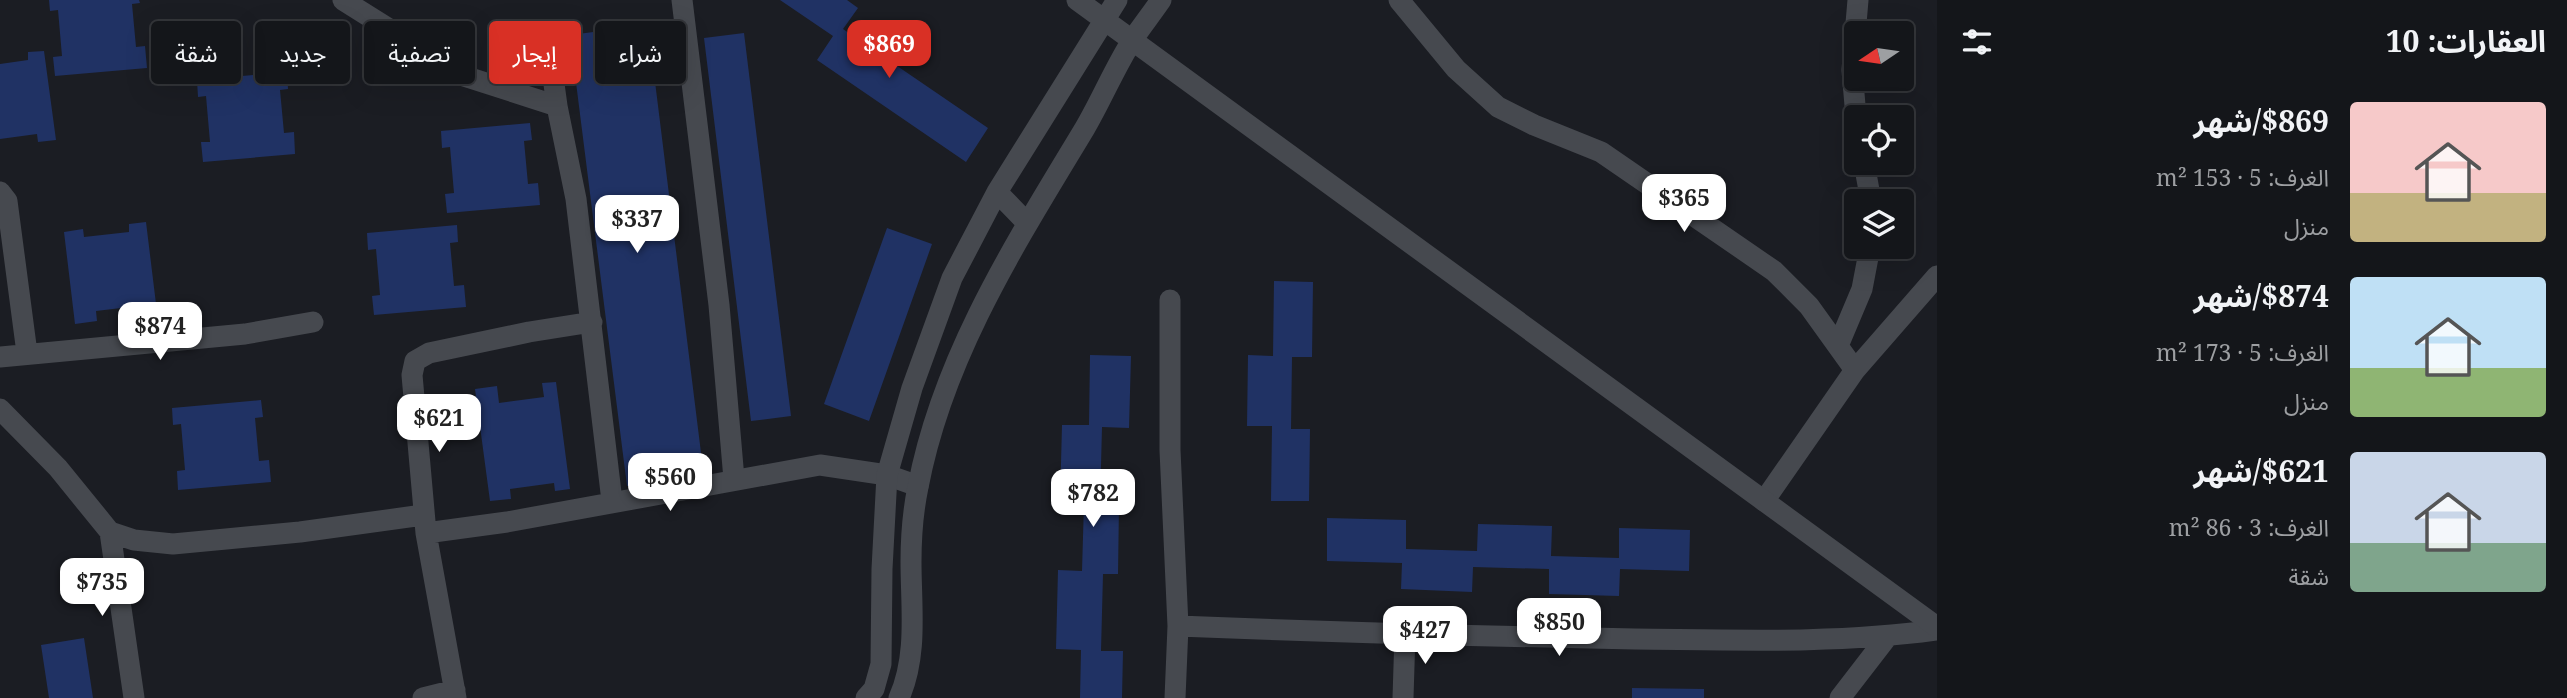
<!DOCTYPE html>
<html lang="ar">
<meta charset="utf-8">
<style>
:root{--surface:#14161a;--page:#212327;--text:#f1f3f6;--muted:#9d9fa2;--line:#333539;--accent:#d93025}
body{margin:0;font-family:"Noto Serif","Noto Sans Arabic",serif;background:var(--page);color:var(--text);direction:rtl;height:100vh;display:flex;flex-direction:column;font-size:26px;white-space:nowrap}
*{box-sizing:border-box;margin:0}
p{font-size:23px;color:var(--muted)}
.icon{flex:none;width:38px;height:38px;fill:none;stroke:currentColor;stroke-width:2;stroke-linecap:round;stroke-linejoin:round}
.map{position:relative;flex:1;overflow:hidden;direction:ltr}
.drawer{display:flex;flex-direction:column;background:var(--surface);width:630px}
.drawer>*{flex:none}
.hud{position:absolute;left:21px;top:21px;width:665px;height:63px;direction:rtl;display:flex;gap:14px}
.needle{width:46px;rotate:257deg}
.tools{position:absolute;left:1844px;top:21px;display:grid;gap:14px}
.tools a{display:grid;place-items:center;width:70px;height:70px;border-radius:7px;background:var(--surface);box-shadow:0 7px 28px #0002,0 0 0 2px var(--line);font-size:35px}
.price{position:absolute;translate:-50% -60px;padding:0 16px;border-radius:14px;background:#fff;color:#222;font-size:23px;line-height:46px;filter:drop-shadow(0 2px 4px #0008)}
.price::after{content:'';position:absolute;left:50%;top:42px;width:21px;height:16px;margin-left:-10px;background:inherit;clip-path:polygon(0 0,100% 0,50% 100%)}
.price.on{background:var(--accent);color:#fff}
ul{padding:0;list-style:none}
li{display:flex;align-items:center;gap:21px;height:175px;padding:0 21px}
li span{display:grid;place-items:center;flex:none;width:196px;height:140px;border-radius:7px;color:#555}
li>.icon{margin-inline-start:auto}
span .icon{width:84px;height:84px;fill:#fffc;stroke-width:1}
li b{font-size:30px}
h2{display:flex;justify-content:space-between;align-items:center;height:84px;padding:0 21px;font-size:30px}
.chip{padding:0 24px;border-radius:7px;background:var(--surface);box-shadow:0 7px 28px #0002,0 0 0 2px var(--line);font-size:24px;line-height:63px}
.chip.on{background:var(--accent);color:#fff}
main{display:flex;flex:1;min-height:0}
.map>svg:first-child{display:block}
.building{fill:#203264}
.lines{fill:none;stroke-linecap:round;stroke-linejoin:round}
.street{stroke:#46494f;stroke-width:21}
.secondary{stroke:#46494f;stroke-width:21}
</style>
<main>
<section class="drawer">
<h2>العقارات: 10<svg class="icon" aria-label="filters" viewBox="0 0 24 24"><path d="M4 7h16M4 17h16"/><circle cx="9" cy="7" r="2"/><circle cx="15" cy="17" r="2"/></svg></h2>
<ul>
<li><span style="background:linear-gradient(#f6c9c9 65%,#c2b280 0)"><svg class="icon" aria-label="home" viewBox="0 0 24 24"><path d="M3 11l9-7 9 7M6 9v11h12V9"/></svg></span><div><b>$869/شهر</b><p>الغرف: 5 · 153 m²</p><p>منزل</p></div></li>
<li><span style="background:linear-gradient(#bfe0f5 65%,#8fb573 0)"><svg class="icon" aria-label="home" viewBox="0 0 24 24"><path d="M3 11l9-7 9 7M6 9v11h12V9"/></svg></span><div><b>$874/شهر</b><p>الغرف: 5 · 173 m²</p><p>منزل</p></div></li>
<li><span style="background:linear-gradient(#c9d6e8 65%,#7fa58c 0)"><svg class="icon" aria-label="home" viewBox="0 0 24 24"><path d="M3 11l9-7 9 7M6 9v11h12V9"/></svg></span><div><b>$621/شهر</b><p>الغرف: 3 · 86 m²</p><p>شقة</p></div></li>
</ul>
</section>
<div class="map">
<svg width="1937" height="698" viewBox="0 0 1937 698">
<rect width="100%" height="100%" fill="#1b1d23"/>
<path class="building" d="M49,0h90l1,3 -8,1 4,43 9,-1 2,22 -92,8 -2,-19 9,-1 -4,-46 -8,1z
M780,0h67l11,8 -15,21 145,99 -22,34 -149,-102 16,-24z
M648,25l56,452 -77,9 -57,-451z
M744,33l47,383 -40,5 -47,-383z
M44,51l12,89 -18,2 -1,-8 -37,5v-75l28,-4v-8z
M287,72l1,17 -8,1 4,43 10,-1 1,22 -92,8 -2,-20h9l-4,-46 -8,1 -1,-17z
M530,123l2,17 -8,1 4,43 10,-1 2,22 -93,8 -2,-19 9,-1 -4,-46 -8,1 -1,-17z
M146,222l11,90 -18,2 -1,-8 -42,5 1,10 -22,3 -11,-92 19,-3 1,8 45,-5v-8z
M457,225l1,17 -8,1 4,43 10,-1 2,22 -92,8 -2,-19 8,-1 -4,-46 -8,1 -1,-17z
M887,228l45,16 -63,177 -45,-17z
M1274,281l39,1 -1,75h-20l-1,72h19l-1,72h-38l1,-75h-25l1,-71 25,1z
M1090,355l41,1 -2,72 -27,-1 -2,78h19l-1,69h-15l-2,77h22l-1,47h-42l1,-48 -25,-1 2,-79 24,1 2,-68 -24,-1 2,-77h27z
M556,382l14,107 -15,2 -1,-8 -44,6 1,10 -21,2 -15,-112 22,-3 2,17 45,-6 -2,-14z
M261,400l2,17 -8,1 4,43 10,-1 2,22 -93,8 -1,-19 8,-1 -4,-46 -8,1 -1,-17z
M1327,518l79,2v29l71,2 1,-27 74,2 -1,30 68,2v-30l71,2 -1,41 -69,-2 -1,27 -70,-2v-25l-76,-2 -1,25 -71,-3 1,-26 -75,-2z
M84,638l9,60h-44l-8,-53z
M1632,688l72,1v9h-72z"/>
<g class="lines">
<path class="street" d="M343,0l121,76 93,30
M682,0l37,305 15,174
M1399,0l57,69 42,38 36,18 67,27 173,119 35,35 46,64 82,-94
M547,33l10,73 19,93 36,302
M1857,129l-5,-59 6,-70
M1864,163l7,38
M0,192l7,9 20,152
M1170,300v150l8,176 -3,72
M1838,346l24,-57 8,-42
M0,357l245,-23 68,-12
M0,409l58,59 52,64 24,8 39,4 53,-5 74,-7 123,-17
M1764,501l91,-131
M110,532l24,166
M426,533l81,-11 313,-57 67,10 31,11
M1178,626c152,6 304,10 457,13 101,1 201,5 302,-9
M423,698l32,-8
M456,698l-30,-165 -14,-158 3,-14 14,-8 100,-21 63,-10
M1403,698l2,-64
M1840,698l47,-61"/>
<path class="secondary" d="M1077,0l860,627
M997,192l30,31
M866,698l8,-9 7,-25 1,-95 5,-94 25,-87 40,-110 45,-86 120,-192
M899,698c19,-43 12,-91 12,-136 0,-25 2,-51 7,-75 25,-132 99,-246 167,-359 17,-29 30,-61 48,-89 9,-13 19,-26 28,-39"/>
</g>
</svg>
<div class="tools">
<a><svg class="needle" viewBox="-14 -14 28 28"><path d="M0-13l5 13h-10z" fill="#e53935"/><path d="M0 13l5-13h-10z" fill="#9d9fa2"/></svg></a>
<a><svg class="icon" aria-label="locate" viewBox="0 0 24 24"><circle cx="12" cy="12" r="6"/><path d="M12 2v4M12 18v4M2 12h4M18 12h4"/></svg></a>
<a><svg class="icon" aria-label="layers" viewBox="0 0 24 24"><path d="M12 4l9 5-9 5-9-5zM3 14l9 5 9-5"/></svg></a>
</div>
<b class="price on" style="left:889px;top:80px">$869</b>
<b class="price" style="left:1684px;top:234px">$365</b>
<b class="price" style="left:637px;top:255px">$337</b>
<b class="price" style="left:160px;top:362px">$874</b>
<b class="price" style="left:439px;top:454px">$621</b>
<b class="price" style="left:670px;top:513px">$560</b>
<b class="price" style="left:1093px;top:529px">$782</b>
<b class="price" style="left:102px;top:618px">$735</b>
<b class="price" style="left:1559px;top:658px">$850</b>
<b class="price" style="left:1425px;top:666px">$427</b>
<div class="hud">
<a class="chip">شراء</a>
<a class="chip on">إيجار</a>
<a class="chip">تصفية</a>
<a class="chip">جديد</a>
<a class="chip">شقة</a>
</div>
</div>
</main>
